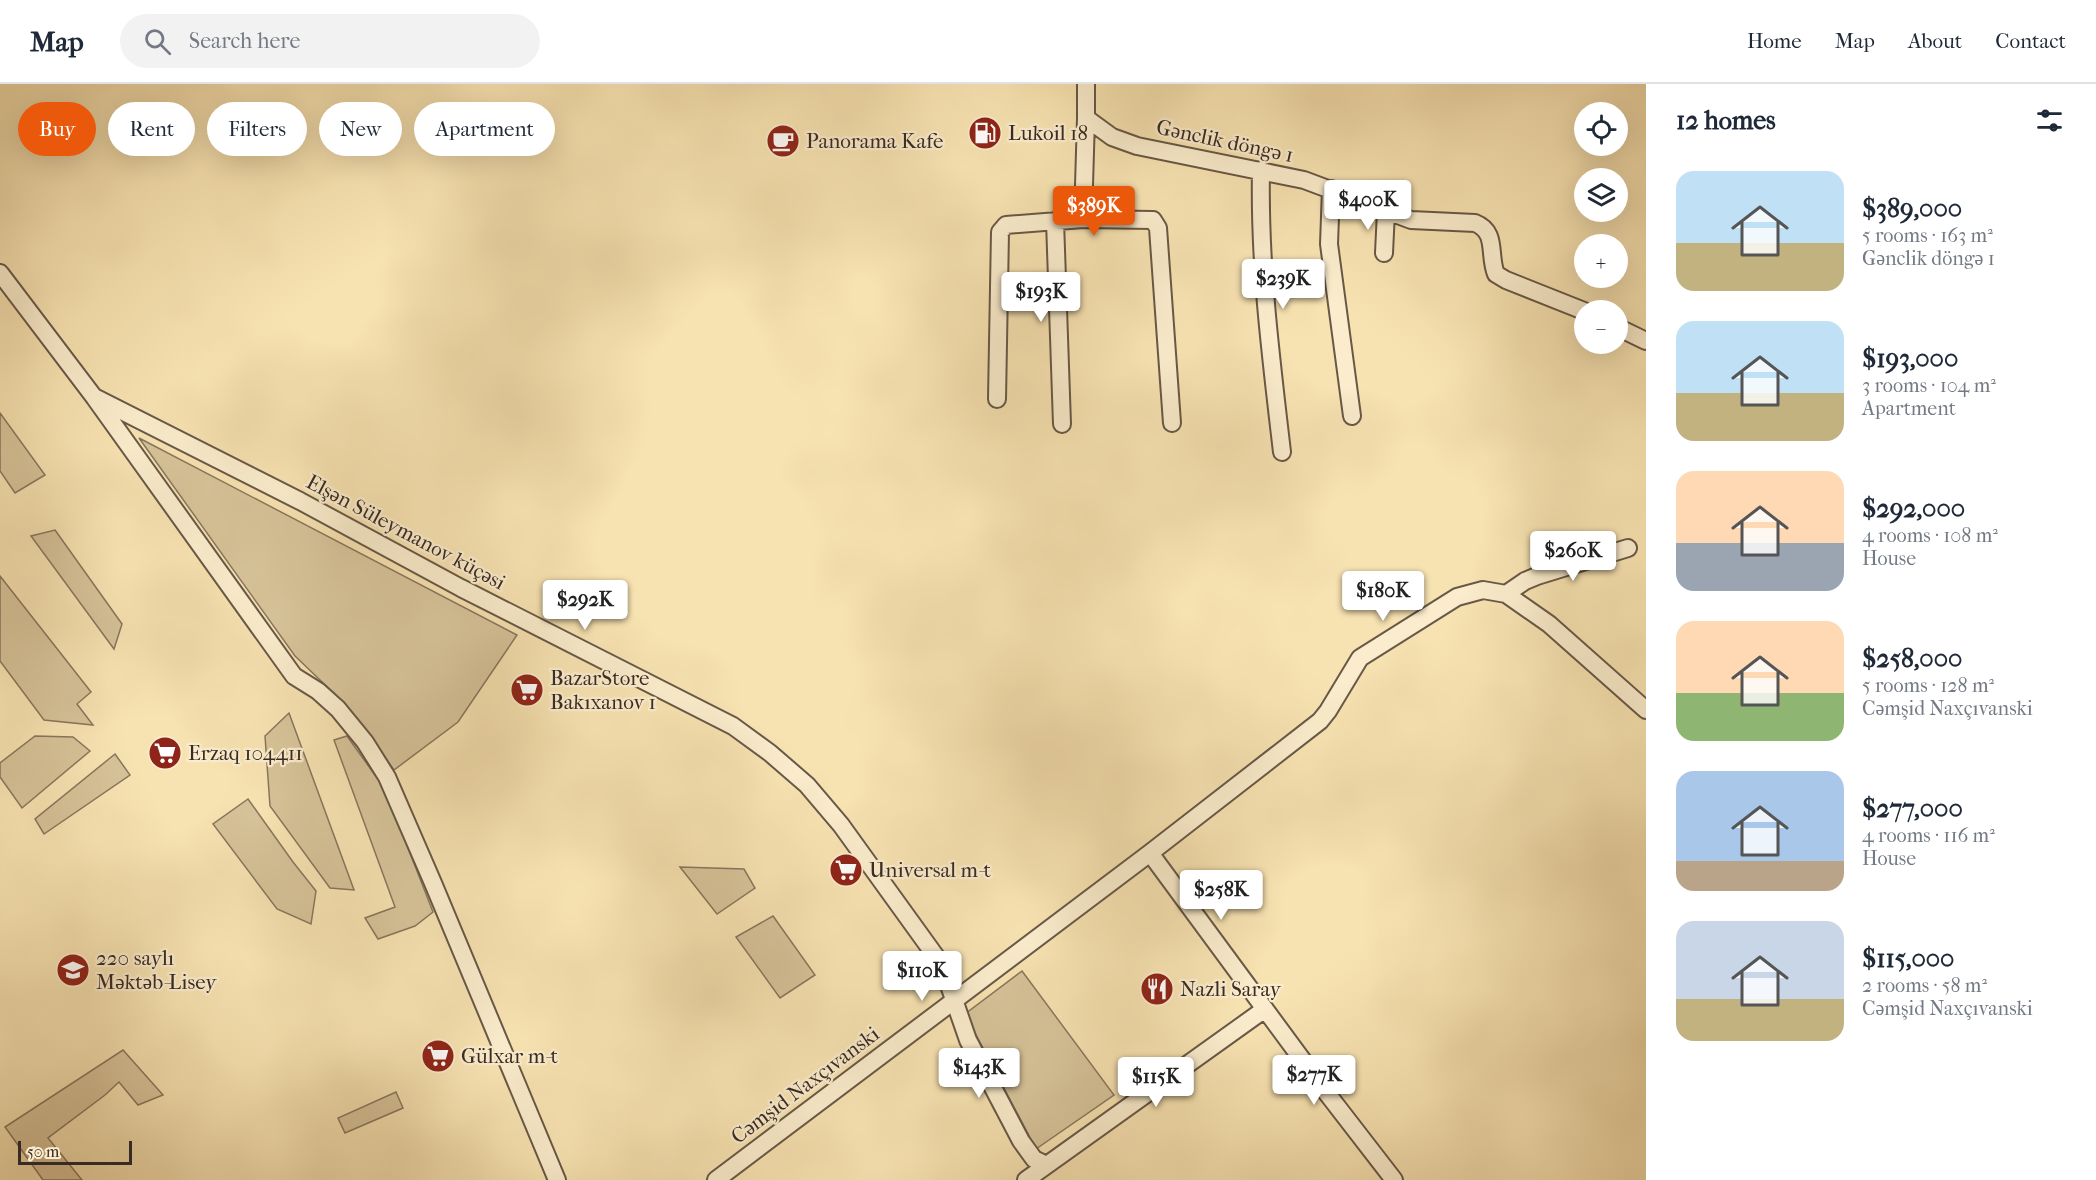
<!DOCTYPE html>
<meta charset="utf-8">
<style>
:root{--surface:#fff;--page:#f2f2f3;--text:#1f2937;--muted:#747a83;--line:#e0e1e3;--accent:#ea580c}
body{margin:0;font-family:"IM FELL French Canon",serif;background:var(--page);color:var(--text);height:100vh;display:flex;flex-direction:column;font-size:22px;white-space:nowrap}
*{box-sizing:border-box;margin:0}
p{font-size:20px;color:var(--muted)}
.icon{flex:none;width:33px;height:33px;fill:none;stroke:currentColor;stroke-width:2;stroke-linecap:round;stroke-linejoin:round}
.map{position:relative;flex:1;overflow:hidden}
.sheet{display:flex;flex-direction:column;background:var(--surface);width:450px}
.sheet>*{flex:none}
.hud{position:absolute;left:18px;top:18px;width:570px;height:54px;display:flex;gap:12px}
.fabs{position:absolute;left:1574px;top:18px;display:grid;gap:12px}
.fabs a{display:grid;place-items:center;width:54px;height:54px;border-radius:50%;background:var(--surface);box-shadow:0 6px 24px #0002;font-size:30px}
.scale{position:absolute;left:18px;bottom:15px;width:114px;box-sizing:border-box;padding-left:6px;border:3px solid #382a24;border-top:0;font-size:16px;line-height:21px;white-space:nowrap;color:#382a24;-webkit-text-stroke:4px #faeccc;paint-order:stroke}
.price{position:absolute;translate:-50% -51px;padding:0 14px;border-radius:6px;background:#fff;color:#222;font-size:20px;line-height:39px;filter:drop-shadow(0 2px 3px #0008)}
.price::after{content:'';position:absolute;left:50%;top:36px;width:18px;height:14px;margin-left:-9px;background:inherit;clip-path:polygon(0 0,100% 0,50% 100%)}
.price.selected{background:var(--accent);color:#fff}
ul{padding:0;list-style:none}
li{display:flex;align-items:center;gap:18px;height:150px;padding:0 30px}
li span{display:grid;place-items:center;flex:none;width:168px;height:120px;border-radius:18px;color:#555}
li>.icon{margin-inline-start:auto}
span .icon{width:72px;height:72px;fill:#fffc;stroke-width:1}
li b{font-size:26px}
h2{display:flex;justify-content:space-between;align-items:center;height:72px;padding:0 30px;font-size:26px}
.chip{padding:0 21px;border-radius:27px;background:var(--surface);box-shadow:0 6px 24px #0002;font-size:21px;line-height:54px}
.chip.selected{background:var(--accent);color:#fff}
header{display:flex;align-items:center;gap:36px;box-sizing:border-box;height:84px;padding:0 30px;background:var(--surface);border-bottom:2px solid var(--line)}
header strong{font-size:28px}
nav{display:flex;gap:33px;margin-inline-start:auto;font-size:21px}
.search{width:420px;height:54px;background:var(--page);display:flex;align-items:center;gap:15px;box-sizing:border-box;padding:0 21px;border-radius:33px;color:var(--muted);font-size:22px}
main{display:flex;flex:1;min-height:0}
.map>svg:first-child{display:block}
.green{fill:#d7c399;stroke:#88765e;stroke-width:1.5}
.lines{fill:none;stroke-linecap:round;stroke-linejoin:round}
.street-casing{stroke:#685847;stroke-width:20}
.street{stroke:#faeccc;stroke-width:16}
.labels{text-anchor:middle;stroke-width:4.5;stroke-linejoin:round;paint-order:stroke}
.poi-label{font-size:21px;fill:#382a24;stroke:#faeccc;text-anchor:start}
.street-label{font-size:21px;fill:#382a24;stroke:#faeccc}
</style>
<header>
<strong>Map</strong>
<div class="search"><svg class="icon" aria-label="search" viewBox="0 0 24 24"><circle cx="10" cy="10" r="6"/><path d="M15 15l6 6"/></svg>Search here</div>
<nav><a>Home</a><a>Map</a><a>About</a><a>Contact</a></nav>
</header>
<main>
<div class="map">
<svg width="1646" height="1096" viewBox="0 0 1646 1096">
<rect width="100%" height="100%" fill="#f7e2b1"/>
<filter id="stains"><feTurbulence type="fractalNoise" baseFrequency=".00333" numOctaves="4"/><feColorMatrix values="0 0 0 0 .2 0 0 0 0 .09 0 0 0 0 .02 0 0 0 .5 -.17"/></filter>
<radialGradient id="worn" r=".72"><stop offset=".6" stop-color="#630" stop-opacity="0"/><stop offset="1" stop-color="#630" stop-opacity=".3"/></radialGradient>
<path class="green" d="M0,329l45,62 -30,18 -15,-22z
M139,354l378,197 -59,87 -64,48 -50,-67 -49,-47z
M55,446l67,94 -8,25 -83,-113z
M0,492l91,116 -14,12 16,21 -49,-5 -44,-59z
M289,629l65,177 -24,-2 -60,-82 -5,-70z
M35,652l38,1 17,14 -68,57 -22,-31v-14z
M347,652l38,53 48,123 -18,14 -37,13 -13,-21 30,-11 -61,-167z
M115,670l15,21 -86,59 -9,-15z
M248,715l45,63 23,29 -5,33 -34,-15 -64,-85z
M680,783l64,2 11,19 -38,26z
M773,832l42,59 -35,23 -44,-61z
M1022,887l92,124 -78,54 -71,-135z
M123,966l40,45 -25,10 -19,-23 -14,13 -57,43 34,42h-39l-38,-53z
M396,1008l7,16 -58,25 -7,-15z"/>
<g class="lines">
<g class="street-casing">
<path id="street" d="M1086,0v34l26,19 25,9 167,34 107,40 64,3c23,9 13,32 21,51l10,6 78,31
M1261,86c-2,95 10,188 21,282
M1331,105l-2,55 23,172
M1083,135l3,-101
M1055,137l7,203
M1384,169l2,-42
M0,189l94,124 200,279 24,15 20,18 27,33 22,35 46,106 124,297
M1617,243l29,14
M94,313l206,104 161,87 272,138 37,27 37,32 34,40 101,140 26,75 53,101 13,18 12,6
M997,315l3,-167 6,-7 77,-6 70,1 5,8 14,195
M1506,510l19,-13 12,-5 91,-28
M1150,769l176,239 68,88
M716,1096l434,-327 170,-132 8,-10 32,-53 97,-61 26,-7 23,4 43,30 97,86
M1026,1096l239,-171"/>
</g>
<use href="#street" class="street"/>
</g>
<defs>
<g id="fuel-disc" transform="scale(1.725)"><circle r="9.5" fill="#8f2418" stroke="#faeccc"/><path d="M-5.5-6h7V0h2V4h1.3V-2.5L3-4.5l.8-.8L6-3V5H2.5V1h-1V6h-7ZM-4.2-4.7v3.2H.2V-4.7Z" fill="#fff"/></g>
<g id="cafe-disc" transform="scale(1.725)"><circle r="9.5" fill="#8f2418" stroke="#faeccc"/><path d="M-5.5-4.5H6V0H3Q3 3.5 0 3.5H-2.5Q-5.5 3.5-5.5 0ZM3-3.2v2h1.7v-2ZM-6 4.5H4V6H-6Z" fill="#fff"/></g>
<g id="supermarket-disc" transform="scale(1.725)"><circle r="9.5" fill="#8f2418" stroke="#faeccc"/><path d="M-6-5.5h2.5l.6 2H6L4.5 2H-2.5L-4.4-4H-6ZM-1.5 3.2a1.3 1.3 0 1 0 .1 0ZM3 3.2a1.3 1.3 0 1 0 .1 0Z" fill="#fff"/></g>
<g id="school-disc" transform="scale(1.725)"><circle r="9.5" fill="#8f2418" stroke="#faeccc"/><path d="M0-5L7-2L0 1L-7-2ZM-4 1L0 2.5L4 1V4Q0 6-4 4Z" fill="#fff"/></g>
<g id="restaurant-disc" transform="scale(1.725)"><circle r="9.5" fill="#8f2418" stroke="#faeccc"/><path d="M-5-6h1v4h1v-4h1v4h1v-4h1v5L-1.5 .5V6h-2V.5L-5-1ZM5-6V6H3V1.5H1.5Q1.5-4 5-6Z" fill="#fff"/></g>
</defs>
<g fill-rule="evenodd">
<use href="#fuel-disc" x="985" y="49"/>
<use href="#cafe-disc" x="783" y="57"/>
<use href="#supermarket-disc" x="527" y="606"/>
<use href="#supermarket-disc" x="165" y="669"/>
<use href="#supermarket-disc" x="846" y="786"/>
<use href="#school-disc" x="73" y="886"/>
<use href="#restaurant-disc" x="1157" y="905"/>
<use href="#supermarket-disc" x="438" y="972"/>
</g>
<g class="labels">
<g class="poi-label">
<text x="1008" y="56">Lukoil 18</text>
<text x="806" y="64">Panorama Kafe</text>
<text x="550" y="601">BazarStore<tspan x="550" dy="24">Bakıxanov 1</tspan></text>
<text x="188" y="676">Erzaq 104411</text>
<text x="869" y="793">Universal m-t</text>
<text x="96" y="881">220 saylı<tspan x="96" dy="24">Məktəb-Lisey</tspan></text>
<text x="1180" y="912">Nazli Saray</text>
<text x="461" y="979">Gülxar m-t</text>
</g>
<g class="street-label">
<text transform="translate(1225 57) rotate(12)" y="7">Gənclik döngə 1</text>
<text transform="translate(406 448) rotate(28)" y="7">Elşən Süleymanov küçəsi</text>
<text transform="translate(805 1001) rotate(-37)" y="7">Cəmşid Naxçıvanski</text>
</g>
</g>
<rect width="100%" height="100%" filter="url(#stains)"/>
<rect width="100%" height="100%" fill="url(#worn)"/>
</svg>
<div class="fabs">
<a><svg class="icon" aria-label="locate" viewBox="0 0 24 24"><circle cx="12" cy="12" r="6"/><path d="M12 2v4M12 18v4M2 12h4M18 12h4"/></svg></a>
<a><svg class="icon" aria-label="layers" viewBox="0 0 24 24"><path d="M12 4l9 5-9 5-9-5zM3 14l9 5 9-5"/></svg></a>
<a>+</a>
<a>−</a>
</div>
<div class="scale">50 m</div>
<b class="price" style="left:1368px;top:147px">$400K</b>
<b class="price selected" style="left:1094px;top:153px">$389K</b>
<b class="price" style="left:1283px;top:226px">$239K</b>
<b class="price" style="left:1041px;top:239px">$193K</b>
<b class="price" style="left:1573px;top:498px">$260K</b>
<b class="price" style="left:1383px;top:538px">$180K</b>
<b class="price" style="left:585px;top:547px">$292K</b>
<b class="price" style="left:1221px;top:837px">$258K</b>
<b class="price" style="left:922px;top:918px">$110K</b>
<b class="price" style="left:979px;top:1015px">$143K</b>
<b class="price" style="left:1314px;top:1022px">$277K</b>
<b class="price" style="left:1156px;top:1024px">$115K</b>
<div class="hud">
<a class="chip selected">Buy</a>
<a class="chip">Rent</a>
<a class="chip">Filters</a>
<a class="chip">New</a>
<a class="chip">Apartment</a>
</div>
</div>
<section class="sheet">
<h2>12 homes<svg class="icon" aria-label="filters" viewBox="0 0 24 24"><path d="M4 7h16M4 17h16"/><circle cx="9" cy="7" r="2"/><circle cx="15" cy="17" r="2"/></svg></h2>
<ul>
<li><span style="background:linear-gradient(#bfe0f5 60%,#c2b280 0)"><svg class="icon" aria-label="home" viewBox="0 0 24 24"><path d="M3 11l9-7 9 7M6 9v11h12V9"/></svg></span><div><b>$389,000</b><p>5 rooms · 163 m²</p><p>Gənclik döngə 1</p></div></li>
<li><span style="background:linear-gradient(#bfe0f5 60%,#c2b280 0)"><svg class="icon" aria-label="home" viewBox="0 0 24 24"><path d="M3 11l9-7 9 7M6 9v11h12V9"/></svg></span><div><b>$193,000</b><p>3 rooms · 104 m²</p><p>Apartment</p></div></li>
<li><span style="background:linear-gradient(#ffd9b3 60%,#9aa5b1 0)"><svg class="icon" aria-label="home" viewBox="0 0 24 24"><path d="M3 11l9-7 9 7M6 9v11h12V9"/></svg></span><div><b>$292,000</b><p>4 rooms · 108 m²</p><p>House</p></div></li>
<li><span style="background:linear-gradient(#ffd9b3 60%,#8fb573 0)"><svg class="icon" aria-label="home" viewBox="0 0 24 24"><path d="M3 11l9-7 9 7M6 9v11h12V9"/></svg></span><div><b>$258,000</b><p>5 rooms · 128 m²</p><p>Cəmşid Naxçıvanski</p></div></li>
<li><span style="background:linear-gradient(#a9c7e8 75%,#b9a48a 0)"><svg class="icon" aria-label="home" viewBox="0 0 24 24"><path d="M3 11l9-7 9 7M6 9v11h12V9"/></svg></span><div><b>$277,000</b><p>4 rooms · 116 m²</p><p>House</p></div></li>
<li><span style="background:linear-gradient(#c9d6e8 65%,#c2b280 0)"><svg class="icon" aria-label="home" viewBox="0 0 24 24"><path d="M3 11l9-7 9 7M6 9v11h12V9"/></svg></span><div><b>$115,000</b><p>2 rooms · 58 m²</p><p>Cəmşid Naxçıvanski</p></div></li>
</ul>
</section>
</main>
